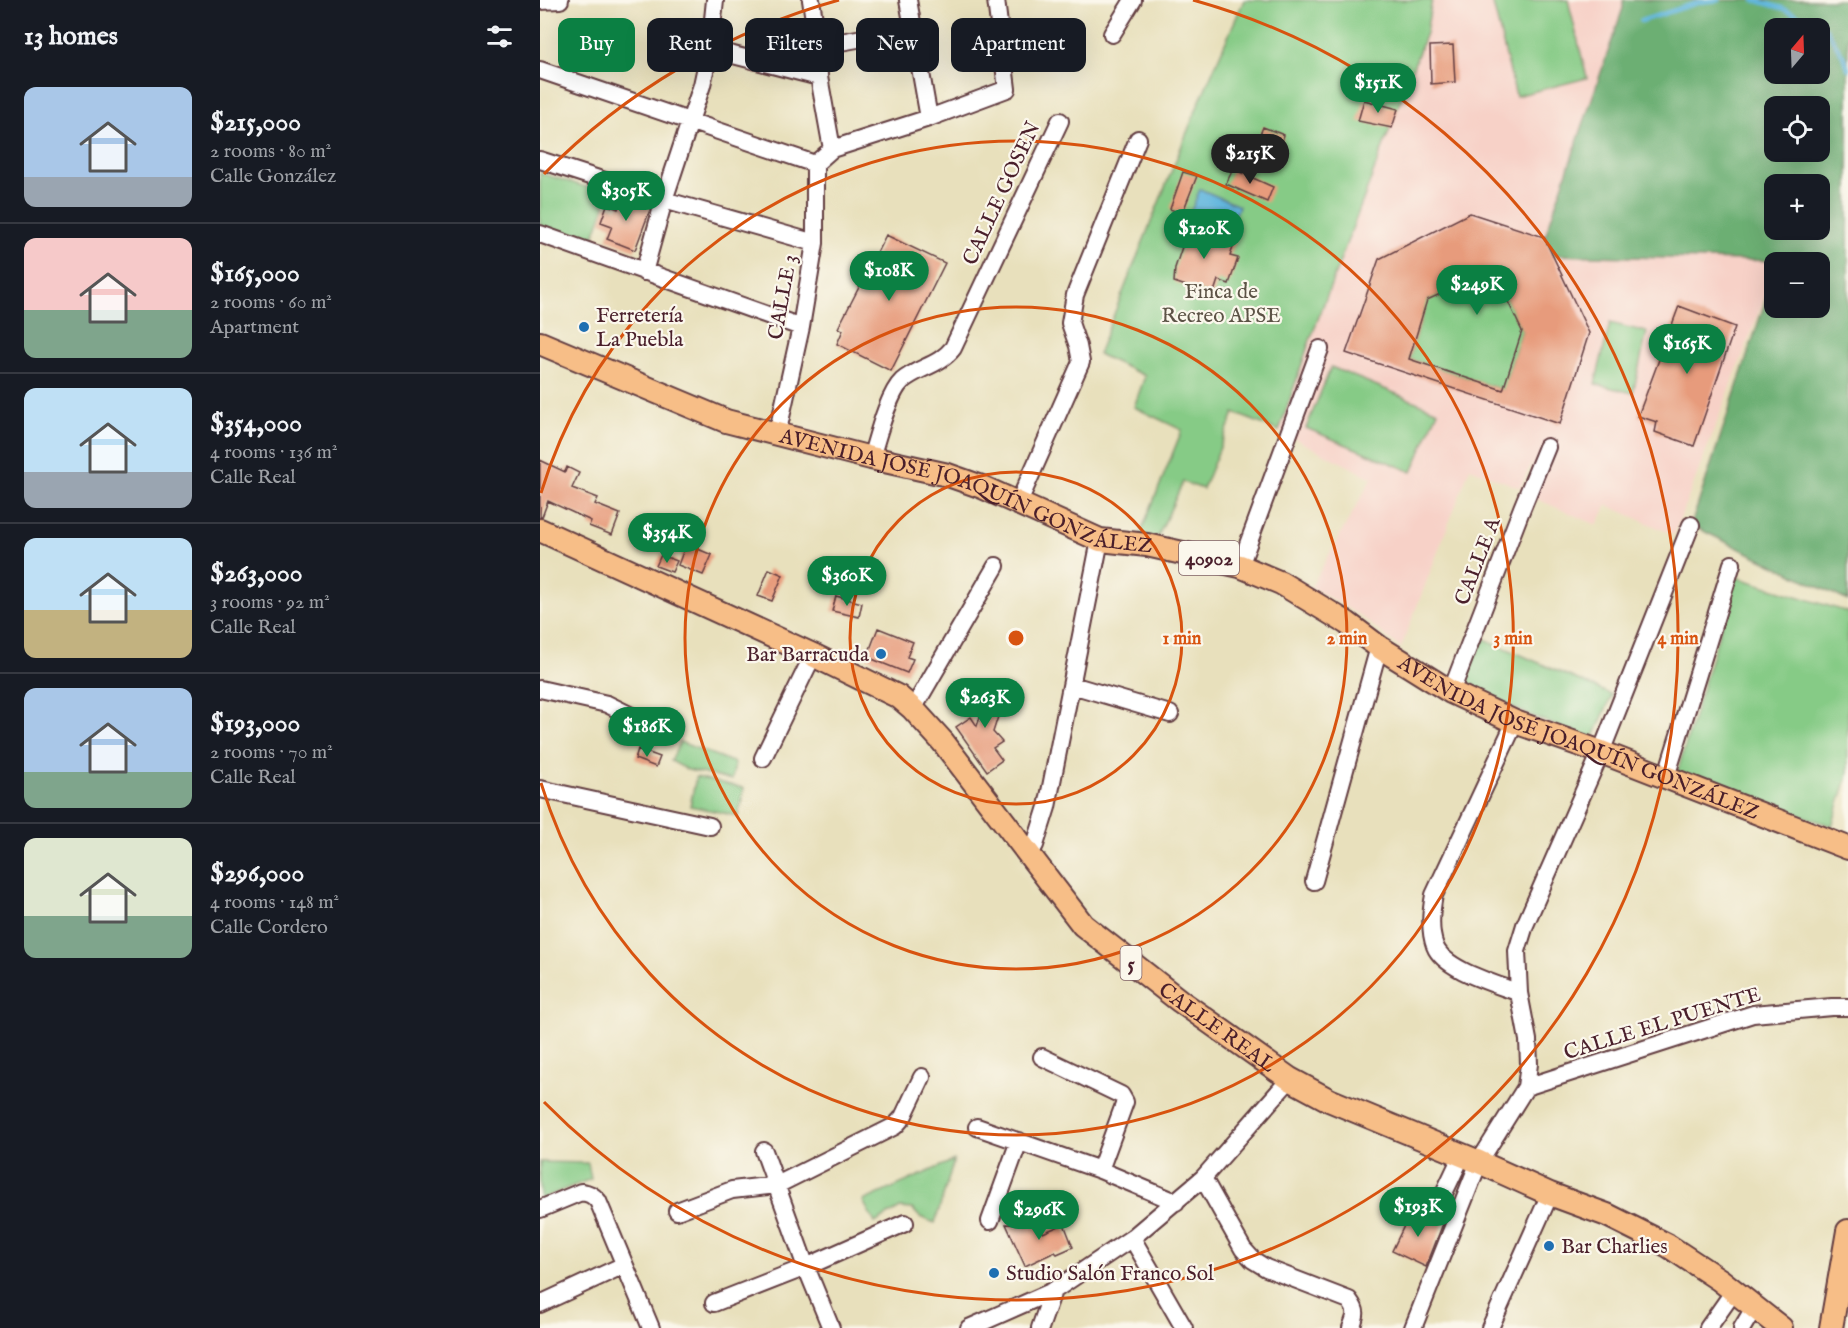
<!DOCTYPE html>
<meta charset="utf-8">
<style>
:root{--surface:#171b24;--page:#242831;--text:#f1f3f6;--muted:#9ea1a6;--line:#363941;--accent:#0b8043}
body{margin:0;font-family:"IM FELL English",serif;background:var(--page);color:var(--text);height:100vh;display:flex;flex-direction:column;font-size:22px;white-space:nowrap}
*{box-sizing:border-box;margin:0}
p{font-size:20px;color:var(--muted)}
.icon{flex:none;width:33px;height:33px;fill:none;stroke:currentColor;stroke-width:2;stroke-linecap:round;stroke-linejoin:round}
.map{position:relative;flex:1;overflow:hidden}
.details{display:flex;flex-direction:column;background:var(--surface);width:540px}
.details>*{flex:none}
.guide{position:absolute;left:18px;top:18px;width:570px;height:54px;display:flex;gap:12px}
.needle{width:39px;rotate:19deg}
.controls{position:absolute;left:1224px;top:18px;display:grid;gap:12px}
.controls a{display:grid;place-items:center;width:66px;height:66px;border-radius:12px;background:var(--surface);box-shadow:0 6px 24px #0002;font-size:30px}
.price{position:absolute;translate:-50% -51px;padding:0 14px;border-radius:21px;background:var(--accent);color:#fff;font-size:20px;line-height:39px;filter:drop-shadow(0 2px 3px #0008)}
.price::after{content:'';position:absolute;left:50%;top:36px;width:18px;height:14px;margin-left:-9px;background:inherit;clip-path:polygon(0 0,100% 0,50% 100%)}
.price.on{background:#222;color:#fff}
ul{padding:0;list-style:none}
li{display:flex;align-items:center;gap:18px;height:150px;padding:0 24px}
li+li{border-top:2px solid var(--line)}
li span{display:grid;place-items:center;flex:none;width:168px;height:120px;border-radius:12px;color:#555}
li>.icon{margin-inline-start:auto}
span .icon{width:72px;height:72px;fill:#fffc;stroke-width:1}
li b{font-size:26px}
h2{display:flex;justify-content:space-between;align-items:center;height:72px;padding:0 24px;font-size:26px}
.chip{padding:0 21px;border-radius:12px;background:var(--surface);box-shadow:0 6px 24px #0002;font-size:21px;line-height:54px}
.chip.on{background:var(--accent);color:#fff}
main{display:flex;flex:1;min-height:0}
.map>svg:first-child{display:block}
.built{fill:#f7d1c7}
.green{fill:#86cb86;stroke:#687558;stroke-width:1.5}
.forest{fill:#6caf73;stroke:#5b674f;stroke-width:1.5;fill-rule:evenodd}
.water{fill:#60b6dd;stroke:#556a84;stroke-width:1.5}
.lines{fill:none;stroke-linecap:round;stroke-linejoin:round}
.stream{stroke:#60b6dd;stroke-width:4.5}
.building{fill:#e79b7b;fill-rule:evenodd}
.minor-casing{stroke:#623c41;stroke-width:20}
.major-casing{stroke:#623c41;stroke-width:26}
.minor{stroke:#fff;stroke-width:16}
.major{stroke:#f7be87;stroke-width:22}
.ring{fill:none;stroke:#d8530f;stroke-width:3}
.poi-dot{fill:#1f6fb2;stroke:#fbf7ec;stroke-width:2}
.labels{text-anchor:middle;stroke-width:4.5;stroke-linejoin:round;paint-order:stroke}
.shield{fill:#fbf7ec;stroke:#7f6065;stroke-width:1.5}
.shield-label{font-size:20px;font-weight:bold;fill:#4a1f2b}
.street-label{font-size:21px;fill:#4a1f2b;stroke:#fbf7ec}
.park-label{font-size:21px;fill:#5c5346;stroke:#fbf7ec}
.poi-label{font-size:21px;fill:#4a1f2b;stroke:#fbf7ec;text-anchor:start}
.centre{fill:#d8530f;stroke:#fbf7ec;stroke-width:3}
.ring-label{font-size:18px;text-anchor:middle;font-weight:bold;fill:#d8530f;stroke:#fbf7ec;stroke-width:4.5;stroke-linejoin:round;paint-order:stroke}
</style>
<main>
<section class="details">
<h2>13 homes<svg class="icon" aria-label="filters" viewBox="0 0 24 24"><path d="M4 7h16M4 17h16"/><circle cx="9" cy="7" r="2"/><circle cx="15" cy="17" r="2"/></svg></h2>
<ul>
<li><span style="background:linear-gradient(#a9c7e8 75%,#9aa5b1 0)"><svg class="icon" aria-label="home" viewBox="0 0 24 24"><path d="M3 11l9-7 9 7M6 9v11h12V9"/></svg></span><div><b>$215,000</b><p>2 rooms · 80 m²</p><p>Calle González</p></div></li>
<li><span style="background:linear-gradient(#f6c9c9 60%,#7fa58c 0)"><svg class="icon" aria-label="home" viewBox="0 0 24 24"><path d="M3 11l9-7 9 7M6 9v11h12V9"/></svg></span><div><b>$165,000</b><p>2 rooms · 60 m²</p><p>Apartment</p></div></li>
<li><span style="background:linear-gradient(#bfe0f5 70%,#9aa5b1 0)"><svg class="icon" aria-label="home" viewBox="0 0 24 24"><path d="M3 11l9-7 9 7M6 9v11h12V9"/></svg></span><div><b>$354,000</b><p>4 rooms · 136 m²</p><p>Calle Real</p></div></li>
<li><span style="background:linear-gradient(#bfe0f5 60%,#c2b280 0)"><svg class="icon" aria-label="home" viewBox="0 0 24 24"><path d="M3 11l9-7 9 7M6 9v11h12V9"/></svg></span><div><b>$263,000</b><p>3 rooms · 92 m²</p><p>Calle Real</p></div></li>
<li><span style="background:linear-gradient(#a9c7e8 70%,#7fa58c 0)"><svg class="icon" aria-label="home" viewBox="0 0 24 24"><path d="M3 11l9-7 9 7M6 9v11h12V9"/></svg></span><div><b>$193,000</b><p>2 rooms · 70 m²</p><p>Calle Real</p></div></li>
<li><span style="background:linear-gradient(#dfe7d0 65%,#7fa58c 0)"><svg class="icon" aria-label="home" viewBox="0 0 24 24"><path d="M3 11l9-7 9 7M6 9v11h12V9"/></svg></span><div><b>$296,000</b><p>4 rooms · 148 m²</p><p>Calle Cordero</p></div></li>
</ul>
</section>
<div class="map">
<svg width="1308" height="1328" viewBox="0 0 1308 1328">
<rect width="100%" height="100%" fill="#fbf7ec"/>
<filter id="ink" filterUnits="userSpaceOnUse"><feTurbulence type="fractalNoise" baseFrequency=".0167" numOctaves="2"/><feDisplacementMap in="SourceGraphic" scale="12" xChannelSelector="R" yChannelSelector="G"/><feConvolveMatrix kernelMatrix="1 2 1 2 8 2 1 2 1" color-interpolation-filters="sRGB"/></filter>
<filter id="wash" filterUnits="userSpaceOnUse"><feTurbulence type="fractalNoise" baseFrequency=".008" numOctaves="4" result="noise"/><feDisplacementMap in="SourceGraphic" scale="24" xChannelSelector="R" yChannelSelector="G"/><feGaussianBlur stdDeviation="1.35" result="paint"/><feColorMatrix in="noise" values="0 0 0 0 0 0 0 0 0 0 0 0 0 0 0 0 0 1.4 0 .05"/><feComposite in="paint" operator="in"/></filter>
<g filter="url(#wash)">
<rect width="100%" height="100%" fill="#e8e0bc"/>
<path class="built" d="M892,0h191v8l156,254h-5v11l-100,262 -67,-30 -10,20 -65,-28v-34l-12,25 -50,-20 -69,180 -42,-33 -48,-28 61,-109 -93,-47 30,-88 117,-310z"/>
<path class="green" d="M704,0h188l-6,33 -117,310 -30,88 -45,-18 -31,76 -20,-7 -27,59 -17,-4 43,-107 -48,-23 11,-31 -47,-22 100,-249z
M952,0h76l19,78 -71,18z
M0,173l69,21 -19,54 -50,-18z
M933,279l29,10 20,42 -19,59 -94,-31 18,-59z
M1070,323l37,9 -14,61 -38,-9z
M791,367l107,44 -26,61 -106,-44z
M1196,577l112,35v163l-16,51 -155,-53z
M940,637l132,58 -20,46 -131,-55z
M140,742l55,21 -3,17 -44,-10 -17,-9z
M156,777l48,11 -6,28 -48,-10z
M414,1160l-19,63 -15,-6 -8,-8 -12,-1 -25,15 -12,-22z
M0,1162l48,1 3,16 -51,20z"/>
<path class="forest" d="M1083,0h225v601l-157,-76 83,-250v33h46v-46l-265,-7 -10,-19 78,-228zM1234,28h46v46h-46zM1234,106h46v46h-46zM1234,184h46v46h-46z"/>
<path class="water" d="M660,189l39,17 -9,22 -39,-17z"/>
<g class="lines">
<path class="stream" d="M1214,0l28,8 44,21 19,30 3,10
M1101,21l59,-19 19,-2"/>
</g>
<g id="blocks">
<path class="building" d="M913,45l2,37 -24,2 -1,-38z
M824,100l34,9 -6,19 -34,-7z
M723,127l21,8 -5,15 -22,-8z
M693,169l40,18 -6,15 -41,-18z
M643,172l14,4 -15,38 -12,-5z
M82,197l29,10 -16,43 -28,-11 5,-13 -11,-4 6,-17 11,4z
M930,213l74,24 45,96 -29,91 -214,-71 33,-94zM933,279l29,10 20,42 -19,59 -94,-31 18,-59z
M636,219l59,23 -5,14 8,2 -9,26 -11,-4 -5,15 -39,-13 1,-14 11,-33z
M346,235l59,28 -54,108 -54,-27 6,-14 -5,-2z
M1139,306l56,21 -41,119 -39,-14 2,-10 -19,-6z
M0,460l25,12 2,-5 12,6 -7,15 26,10 -3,6 25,10 -8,21 -23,-9 2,-5 -43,-20 -6,16h-2z
M146,544l26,11 -9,20 -25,-10z
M121,555l16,6 -5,11 -16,-6z
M229,569l14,6 -11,26 -14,-5z
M296,596l26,7 -3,14 -27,-6z
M338,628l35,14 -6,15 6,2 -6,14 -40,-16z
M451,684l16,5 -14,43 9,10 -9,6 9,12 -15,11 -31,-44 15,-10 6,9z
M98,749l22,8 -4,10 -21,-8z
M873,1207l11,5 1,7 5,5h5l7,-4 2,1 -18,46 -34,-16z
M466,1224l34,1 3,8 21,-9 9,23 -16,7 -2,-2 -30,14z"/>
</g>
</g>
<g filter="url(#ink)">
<use href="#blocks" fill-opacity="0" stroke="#623c41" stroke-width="1.5"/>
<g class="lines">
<g class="minor-casing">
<path id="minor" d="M271,0l7,46 1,31 13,72
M368,0l21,118
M0,1l20,-1
M572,34l21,-34
M127,38l152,39
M278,46l56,-10
M0,70l275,94
M0,160l124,40 151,43
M275,164l17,-15 97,-31 78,-29 -11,-89
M0,234l261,93
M104,272l20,-72 38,-115 8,-37 5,-48
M237,435l24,-108 14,-84v-79
M331,458c6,-19 17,-64 31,-77 16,-14 37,-15 51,-33l107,-227
M478,504l63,-142 -3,-16 -8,-23 5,-28 63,-156
M700,566l80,-217
M532,685l98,29
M0,689l67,15 61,30
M911,692l71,-184 25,-61
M373,709l83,-143
M975,722l-81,173c-3,16 -5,35 1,51 9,24 62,38 84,47
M223,758l50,-103
M1126,777l66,-213
M0,789l170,37
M489,856l6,-11 12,-38 53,-267
M774,881l65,-234
M502,1057l79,38 4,7 -25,68
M986,1087l227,-73 79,-7h16
M437,1127l123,43 76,32
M224,1151l42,116 25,61
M663,1178l40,71 10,11 13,8 83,32c9,12 7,15 2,28
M0,1209l41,-17c8,1 12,3 17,9l53,127
M137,1211l55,-21 45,-5 118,-59 8,-9 19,-40
M894,1214l28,-59
M450,1221l29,-80
M592,1238l52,90
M174,1303l92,-36 99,-44
M0,1304l84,-39
M429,1328l84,-37 79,-53 71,-60 87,-99
M500,1328l13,-37
M873,1328l66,-166 47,-75 3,-23 -1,-24 -9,-47 -2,-42 8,-26 76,-173 90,-227
M950,1328l60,-134
M1168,1328l26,-37
M1202,1328l12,-20"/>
</g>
<g class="major-casing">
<g id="major">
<path id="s1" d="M0,343l186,78 145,37 77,17 34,12 118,53 47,5 93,21 41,17 66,40 32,24 72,45 64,30 86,30 247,96"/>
<path id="s2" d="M0,530l273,125 86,42 14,12 30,33 140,183 97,76 110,78 39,21 150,62 71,32 57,21 60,30 53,35 61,48"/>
<path d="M1291,1328l17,-97"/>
</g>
</g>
<use href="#minor" class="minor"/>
<use href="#major" class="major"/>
</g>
</g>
<g class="ring">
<circle cx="476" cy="638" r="166"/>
<circle cx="476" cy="638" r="331"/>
<path d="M1 493A497 497 0 1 1 1 783"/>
<path d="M4 174A662 662 0 0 1 299 0M653 0A662 662 0 1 1 4 1102"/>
</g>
<g class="poi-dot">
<circle cx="44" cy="327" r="6"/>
<circle cx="341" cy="654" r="6"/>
<circle cx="1009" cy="1246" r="6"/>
<circle cx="454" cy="1273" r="6"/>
</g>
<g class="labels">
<g class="shield">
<rect x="639" y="541" width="60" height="34" rx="4.5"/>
<rect x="580.5" y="946" width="21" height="34" rx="4.5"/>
</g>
<g class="shield-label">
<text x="669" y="565">40902</text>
<text x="591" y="970">5</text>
</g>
<g class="street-label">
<text transform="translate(461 193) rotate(-65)" y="7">CALLE GOSEN</text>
<text transform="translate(242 297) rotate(-80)" y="7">CALLE 3</text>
<text dy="7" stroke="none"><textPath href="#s1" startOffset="453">AVENIDA JOSÉ JOAQUÍN GONZÁLEZ</textPath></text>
<text transform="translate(937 561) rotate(-69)" y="7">CALLE A</text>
<text dy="7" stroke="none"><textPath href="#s1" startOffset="1120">AVENIDA JOSÉ JOAQUÍN GONZÁLEZ</textPath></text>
<text transform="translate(1122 1023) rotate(-17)" y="7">CALLE EL PUENTE</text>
<text dy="7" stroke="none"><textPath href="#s2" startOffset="858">CALLE REAL</textPath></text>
</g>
<g class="park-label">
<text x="681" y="298">Finca de<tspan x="681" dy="24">Recreo APSE</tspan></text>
</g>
<g class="poi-label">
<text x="56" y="322">Ferretería<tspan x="56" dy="24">La Puebla</tspan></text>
<text x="329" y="661" text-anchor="end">Bar Barracuda</text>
<text x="1021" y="1253">Bar Charlies</text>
<text x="466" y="1280">Studio Salón Franco Sol</text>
</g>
</g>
<circle cx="476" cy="638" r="9" class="centre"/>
<g class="ring-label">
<text x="642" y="644">1 min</text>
<text x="807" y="644">2 min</text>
<text x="973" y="644">3 min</text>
<text x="1138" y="644">4 min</text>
</g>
</svg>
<div class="controls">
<a><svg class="needle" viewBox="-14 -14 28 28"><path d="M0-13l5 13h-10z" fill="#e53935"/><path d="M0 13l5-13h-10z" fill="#9ea1a6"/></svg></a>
<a><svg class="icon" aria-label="locate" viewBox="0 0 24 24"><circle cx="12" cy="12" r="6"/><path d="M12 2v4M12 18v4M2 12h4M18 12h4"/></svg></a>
<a>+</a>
<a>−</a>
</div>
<b class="price" style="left:838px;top:114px">$151K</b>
<b class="price on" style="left:710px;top:185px">$215K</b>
<b class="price" style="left:86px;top:222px">$305K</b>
<b class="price" style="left:664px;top:260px">$120K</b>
<b class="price" style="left:349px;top:302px">$108K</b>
<b class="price" style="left:937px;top:316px">$249K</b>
<b class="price" style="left:1147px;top:375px">$165K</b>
<b class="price" style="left:127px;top:564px">$354K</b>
<b class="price" style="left:307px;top:607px">$360K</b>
<b class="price" style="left:445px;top:729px">$263K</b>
<b class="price" style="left:107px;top:758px">$186K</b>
<b class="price" style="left:878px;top:1238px">$193K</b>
<b class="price" style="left:499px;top:1241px">$296K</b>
<div class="guide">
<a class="chip on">Buy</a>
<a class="chip">Rent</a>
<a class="chip">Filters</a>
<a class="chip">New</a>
<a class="chip">Apartment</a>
</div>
</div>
</main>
